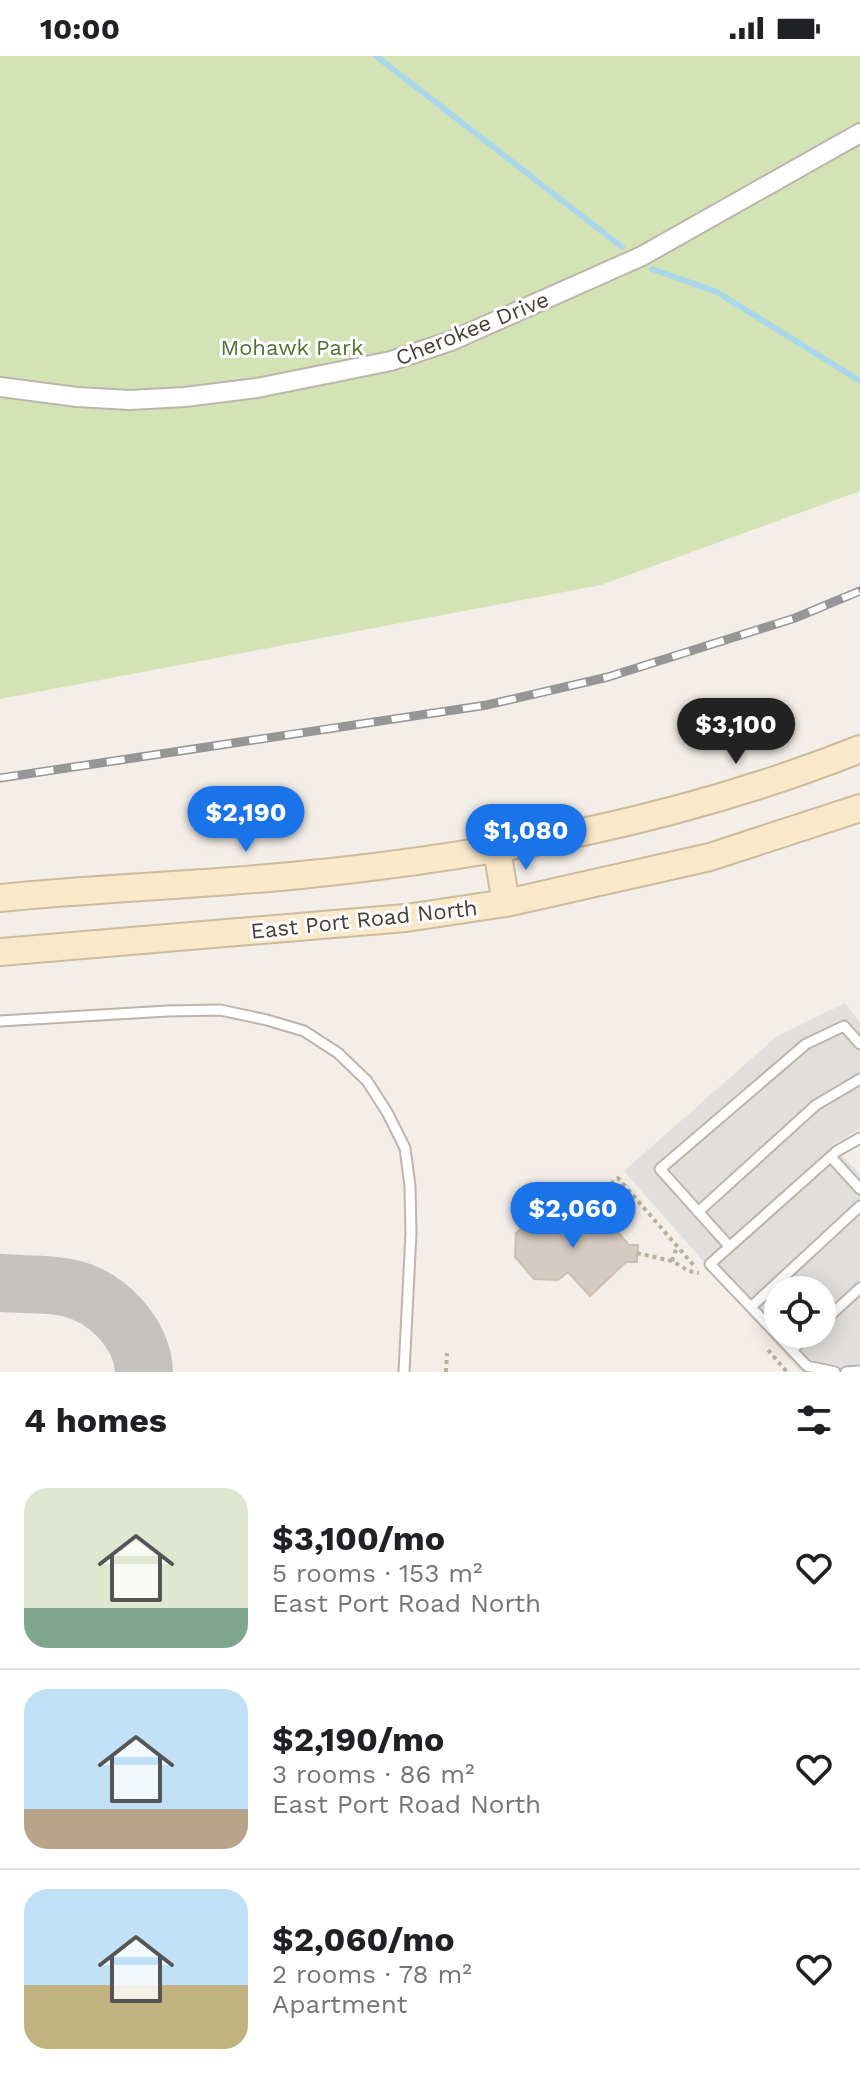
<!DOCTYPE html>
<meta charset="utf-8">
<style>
:root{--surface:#fff;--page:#f6f6f6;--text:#202124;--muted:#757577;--line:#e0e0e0;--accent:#1a73e8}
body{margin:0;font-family:"Work Sans",sans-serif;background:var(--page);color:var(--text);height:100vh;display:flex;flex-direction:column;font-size:30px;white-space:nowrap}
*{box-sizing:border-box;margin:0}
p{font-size:26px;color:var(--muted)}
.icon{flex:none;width:44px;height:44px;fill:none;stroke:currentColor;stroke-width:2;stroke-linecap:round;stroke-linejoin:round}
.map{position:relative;height:1316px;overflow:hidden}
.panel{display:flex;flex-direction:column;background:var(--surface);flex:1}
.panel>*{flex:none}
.controls{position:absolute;left:764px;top:1220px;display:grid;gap:16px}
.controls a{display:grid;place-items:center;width:72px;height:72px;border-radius:50%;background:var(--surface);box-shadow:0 4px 20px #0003;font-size:40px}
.price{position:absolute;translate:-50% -68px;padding:0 18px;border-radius:28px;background:var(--accent);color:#fff;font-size:26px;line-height:52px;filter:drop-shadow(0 2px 4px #0008)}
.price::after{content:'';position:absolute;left:50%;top:48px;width:24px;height:18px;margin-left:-12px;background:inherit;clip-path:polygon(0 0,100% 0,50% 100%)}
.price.active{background:#222;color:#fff}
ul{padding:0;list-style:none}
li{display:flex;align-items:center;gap:24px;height:200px;padding:0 24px}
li+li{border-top:2px solid var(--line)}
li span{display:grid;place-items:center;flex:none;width:224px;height:160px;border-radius:24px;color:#555}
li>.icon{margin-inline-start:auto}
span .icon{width:96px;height:96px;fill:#fffc;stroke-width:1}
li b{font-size:34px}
h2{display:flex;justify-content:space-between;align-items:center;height:96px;padding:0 24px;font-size:34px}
.status{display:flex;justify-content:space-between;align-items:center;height:56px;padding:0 40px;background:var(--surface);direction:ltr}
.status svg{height:22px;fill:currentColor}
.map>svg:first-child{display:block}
.green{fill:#d4e3b5}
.parking{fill:#e1dfdd;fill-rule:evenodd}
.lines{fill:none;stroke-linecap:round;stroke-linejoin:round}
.stream{stroke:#aad8ea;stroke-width:6}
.taxiway{stroke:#c4c2bf;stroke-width:58}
.building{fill:#d6cbc2;stroke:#cdbfb2;stroke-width:2}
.lane-casing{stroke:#bdb5ac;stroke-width:13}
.street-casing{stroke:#bdb5ac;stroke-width:22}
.secondary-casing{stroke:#ceba9c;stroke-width:30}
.path{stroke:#beae9e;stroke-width:4;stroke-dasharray:4 4;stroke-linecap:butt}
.lane{stroke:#fff;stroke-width:9}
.street{stroke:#fff;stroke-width:18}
.secondary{stroke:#fae8cb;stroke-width:26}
.rail-casing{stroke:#969696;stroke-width:9}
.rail{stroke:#fff;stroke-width:6;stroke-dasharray:18;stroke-linecap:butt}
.labels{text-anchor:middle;stroke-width:6;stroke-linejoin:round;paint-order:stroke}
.street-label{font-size:22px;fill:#453e37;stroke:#fff}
.park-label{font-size:22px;fill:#527230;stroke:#fff}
</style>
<div class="status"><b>10:00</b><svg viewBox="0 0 49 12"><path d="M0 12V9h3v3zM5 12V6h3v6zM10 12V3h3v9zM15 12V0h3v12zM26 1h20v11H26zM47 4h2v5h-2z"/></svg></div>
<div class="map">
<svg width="860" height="1316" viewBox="0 0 860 1316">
<rect width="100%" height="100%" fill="#f3eee8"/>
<path class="green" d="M0,0h860v435l-259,94 -601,114z"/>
<path class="parking" d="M845,947l15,19v107l-28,16 28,29v198h-57l-5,-3 -174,-198 152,-134zM778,1234h44v44h-44z"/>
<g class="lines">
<path class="stream" d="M376,0l246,191
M652,213l65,23 143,89"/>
<path class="taxiway" d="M0,1227c22,2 47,0 69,5 37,8 74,45 75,84"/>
</g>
<path class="building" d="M596,1152l33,37h9l-1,17h-11l-36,34 -22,-24 -10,8 -24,-1 -19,-22 1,-24 19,-16 27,2 9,11z"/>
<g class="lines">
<g class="lane-casing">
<path id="lane" d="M0,965l167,-10 53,-1 47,10 37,11 34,22 29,28 20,31 18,36 5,38 1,47 -7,139
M831,1101l29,32
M698,1156l118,-107 44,-26
M729,1190l-69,-77 146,-125 38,-18 16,18
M751,1251l109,-101
M822,1267l38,-35
M792,1294l18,-16
M835,1316l-28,-6 -97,-102 127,-113 23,-13
M846,1316l14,-1"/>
</g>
<g class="street-casing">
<path id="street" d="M0,331l77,10 53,3 55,-3 72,-9 134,-27 60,-20 191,-85 218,-123"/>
</g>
<g class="secondary-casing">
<path id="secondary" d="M497,794l9,53
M0,842c100,-10 201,-13 301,-23 191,-19 381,-55 559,-126
M0,896l406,-34 100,-15 204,-46 150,-49"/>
</g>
<path class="path" d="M601,1159l7,-1 -12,-18 22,-18 78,90
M637,1197l35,8 17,10 10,2
M672,1205l5,-15
M768,1294l19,22
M446,1316l1,-19"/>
<use href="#lane" class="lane"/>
<use href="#street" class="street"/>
<use href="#secondary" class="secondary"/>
<g class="rail-casing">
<path id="rail" d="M0,722l487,-73 121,-28 187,-59 65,-27"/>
</g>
<use href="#rail" class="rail"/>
</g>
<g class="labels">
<g class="street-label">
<text transform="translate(472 272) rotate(-22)" y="8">Cherokee Drive</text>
<text transform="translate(364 863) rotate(-6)" y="8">East Port Road North</text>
</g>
<g class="park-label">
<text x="292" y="299">Mohawk Park</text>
</g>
</g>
</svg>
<div class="controls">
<a><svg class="icon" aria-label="locate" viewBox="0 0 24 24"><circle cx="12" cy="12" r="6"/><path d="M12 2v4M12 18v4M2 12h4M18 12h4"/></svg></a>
</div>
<b class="price active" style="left:736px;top:710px">$3,100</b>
<b class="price" style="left:246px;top:798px">$2,190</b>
<b class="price" style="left:526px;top:816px">$1,080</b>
<b class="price" style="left:573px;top:1194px">$2,060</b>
</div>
<section class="panel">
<h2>4 homes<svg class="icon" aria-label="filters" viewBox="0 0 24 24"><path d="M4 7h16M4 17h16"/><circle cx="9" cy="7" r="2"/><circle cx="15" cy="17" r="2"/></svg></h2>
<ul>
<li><span style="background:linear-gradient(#dfe7d0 75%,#7fa58c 0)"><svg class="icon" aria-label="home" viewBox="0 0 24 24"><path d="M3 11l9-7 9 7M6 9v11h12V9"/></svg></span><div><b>$3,100/mo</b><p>5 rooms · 153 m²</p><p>East Port Road North</p></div><svg class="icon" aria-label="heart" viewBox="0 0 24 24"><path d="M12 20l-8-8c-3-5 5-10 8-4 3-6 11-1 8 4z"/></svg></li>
<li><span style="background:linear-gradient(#bfe0f5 75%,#b9a48a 0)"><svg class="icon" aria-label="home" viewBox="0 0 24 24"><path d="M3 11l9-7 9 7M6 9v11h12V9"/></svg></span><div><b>$2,190/mo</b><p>3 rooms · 86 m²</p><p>East Port Road North</p></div><svg class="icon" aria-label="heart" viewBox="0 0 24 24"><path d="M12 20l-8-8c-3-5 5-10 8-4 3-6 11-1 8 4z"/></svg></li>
<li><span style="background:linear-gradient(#bfe0f5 60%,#c2b280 0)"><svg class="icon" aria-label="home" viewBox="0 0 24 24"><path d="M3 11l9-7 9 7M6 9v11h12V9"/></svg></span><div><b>$2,060/mo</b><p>2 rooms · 78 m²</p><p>Apartment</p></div><svg class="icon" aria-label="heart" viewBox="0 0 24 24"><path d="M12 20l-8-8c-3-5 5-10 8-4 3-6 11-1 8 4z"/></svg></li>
</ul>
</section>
